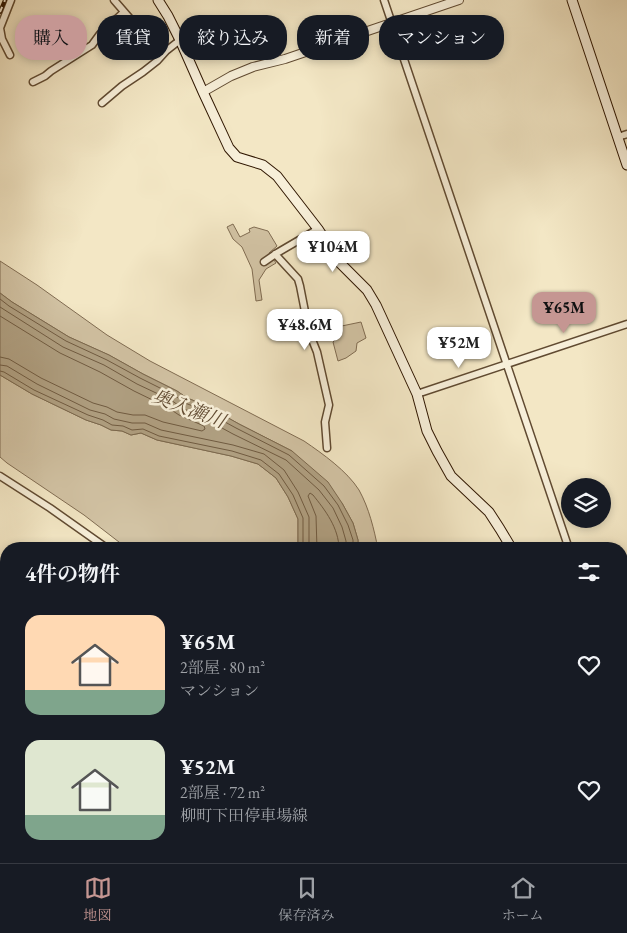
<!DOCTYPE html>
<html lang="ja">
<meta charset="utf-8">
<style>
:root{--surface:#171b24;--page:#20242c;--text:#f1f3f6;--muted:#9ea1a6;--line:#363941;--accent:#c59692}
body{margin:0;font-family:"EB Garamond","Noto Serif JP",serif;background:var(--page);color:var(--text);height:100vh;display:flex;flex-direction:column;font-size:19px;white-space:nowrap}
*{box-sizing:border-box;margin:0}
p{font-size:16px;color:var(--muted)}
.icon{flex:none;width:28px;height:28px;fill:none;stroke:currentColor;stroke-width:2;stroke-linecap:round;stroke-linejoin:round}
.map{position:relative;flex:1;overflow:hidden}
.details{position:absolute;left:0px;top:542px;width:628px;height:321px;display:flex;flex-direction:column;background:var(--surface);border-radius:20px 20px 0 0;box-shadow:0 2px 8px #0003}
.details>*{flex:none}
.guide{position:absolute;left:15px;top:15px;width:598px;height:45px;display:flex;gap:10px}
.tools{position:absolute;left:561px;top:478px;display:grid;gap:10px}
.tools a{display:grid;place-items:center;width:50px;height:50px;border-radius:50%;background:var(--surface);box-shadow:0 2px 8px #0003;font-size:25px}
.price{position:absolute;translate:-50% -42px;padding:0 11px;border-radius:10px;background:#fff;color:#222;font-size:16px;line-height:32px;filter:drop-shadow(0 1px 2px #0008)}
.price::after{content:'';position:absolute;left:50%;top:30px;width:15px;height:11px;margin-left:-8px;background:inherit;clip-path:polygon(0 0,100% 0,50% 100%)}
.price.selected{background:var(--accent);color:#111}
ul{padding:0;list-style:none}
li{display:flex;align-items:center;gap:15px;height:125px;padding:0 25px}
li span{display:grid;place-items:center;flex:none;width:140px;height:100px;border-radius:15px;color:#555}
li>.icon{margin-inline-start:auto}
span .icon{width:60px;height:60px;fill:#fffc;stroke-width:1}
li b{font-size:21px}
h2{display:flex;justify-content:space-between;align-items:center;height:60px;padding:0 25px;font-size:21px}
.chip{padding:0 18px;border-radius:20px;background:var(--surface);box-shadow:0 2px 8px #0003;font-size:18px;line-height:45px}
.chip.selected{background:var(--accent);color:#111}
.dock{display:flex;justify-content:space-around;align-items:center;height:70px;border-top:1px solid var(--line);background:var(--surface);font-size:14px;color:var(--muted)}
.dock a{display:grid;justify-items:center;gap:2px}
.dock .selected{color:var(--accent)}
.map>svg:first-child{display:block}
.green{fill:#d2c3a4;stroke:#806c52}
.water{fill:#b0a082;stroke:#7c694e}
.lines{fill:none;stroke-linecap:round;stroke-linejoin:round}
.shore{stroke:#705b41;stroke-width:1}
.minor-casing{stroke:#604a31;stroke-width:9}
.tertiary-casing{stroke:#604a31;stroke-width:10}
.secondary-casing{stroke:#2f1600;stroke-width:11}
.minor{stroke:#f7efd9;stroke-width:6}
.tertiary{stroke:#f7efd9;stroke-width:8}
.secondary{stroke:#f7efd9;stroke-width:9}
.rail-casing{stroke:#2f1600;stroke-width:4}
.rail{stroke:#f7efd9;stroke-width:2;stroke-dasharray:5.5;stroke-linecap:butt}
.labels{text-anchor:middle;stroke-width:5;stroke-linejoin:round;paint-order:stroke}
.water-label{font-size:19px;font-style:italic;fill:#634d34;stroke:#f7efd9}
</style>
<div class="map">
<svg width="627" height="863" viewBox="0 0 627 863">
<rect width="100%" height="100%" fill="#f3e7c5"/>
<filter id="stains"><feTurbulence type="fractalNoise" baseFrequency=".004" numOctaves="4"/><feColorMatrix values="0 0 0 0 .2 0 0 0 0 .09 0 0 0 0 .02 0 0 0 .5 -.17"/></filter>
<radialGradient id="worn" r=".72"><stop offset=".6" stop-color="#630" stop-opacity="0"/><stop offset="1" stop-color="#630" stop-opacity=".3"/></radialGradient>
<path class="green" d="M233,224l7,13 10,-5 -1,-3 5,-2 14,4 9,15 -8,7 7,10 -10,6 -7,11 3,20 -6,1 -4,-32 -10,-22 -9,-8 -6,-12z
M0,261l37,24 70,50 43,26 154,80c19,13 43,30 55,49 10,18 15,39 19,59h-20v-9l-5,-17 -11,-20 -50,-52 -53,-27 -34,-19 -18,-7 -10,-7 -34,-17 -34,-19 -40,-18 -57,-35 -12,-9z
M361,322l5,16 -9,5 -1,8 -10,7 -8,3 -5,-19 3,-3 -4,-11z
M0,375l32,19 54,26 15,5 10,5 11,1 9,4 10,-2 16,7 74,16 27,8 18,14 12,19 10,22v30h-170l-44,-34 -77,-52 -7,-6z
M267,858h66l-2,5h-64z"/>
<path class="water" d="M0,293l12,9 57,35 40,18 34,19 34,17 10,7 18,7 34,19 53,27 36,31 14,21 11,20 5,17v9h-60v-30l-10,-22 -12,-19 -18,-14 -27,-8 -74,-16 -16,-7 -10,2 -9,-4 -11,-1 -10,-5 -15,-5 -54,-26 -32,-19z
M217,858h50v5h-50z"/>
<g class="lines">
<path class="shore" d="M0,299l9,7 57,35 41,19 33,18 34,17 11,8 18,7 33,18 53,27 35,31 14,19 10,20 5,15v9
M0,307l63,40 41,18 33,19 34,16 11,8 18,8 33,18 53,26 33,30 14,18 9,19 4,14v8
M0,316l60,37 40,19 34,19 33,16 12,8 25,11 1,3 -3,2 -39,-9 -18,-7h-12l-16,-3 -10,-5 -14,-4 -52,-25 -32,-19 -9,-2
M0,365l7,1 30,18 53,26 15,4 9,5 18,4h13l16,7 72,15 31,9 20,16 14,22 11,25v32
M0,371l4,1 30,18 54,25 15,5 9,5 11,1 9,4 11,-1 16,7 73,15 29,9 18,14 14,21 10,23v31
M317,549l-1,-33 -8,-20 2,-3 3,2c12,15 26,33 26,54"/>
<g class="minor-casing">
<path id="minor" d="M114,0l19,22 33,29
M384,0l185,549
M10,55l-8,-16 -2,-11 11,-28
M33,82l12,-6 6,-5 41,-26 8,-11 24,-22
M102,103l20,-17 21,-14 14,-11 9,-10 14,-11
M618,137l9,-3
M275,254l23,25 2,7 9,46 8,20 12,53 -4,17 2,26
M264,262l13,-9 41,-24
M417,394l210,-70
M0,476l50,32 58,41
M0,688l2,4 4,19
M621,705l6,18
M0,792l6,-10
M29,863l2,-5
M67,863l12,-5
M191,863l1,-5
M419,863l10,-5"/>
</g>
<g class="tertiary-casing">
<path id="tertiary" d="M203,92l28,-16 22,-9 32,-8 174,-59"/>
</g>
<g class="secondary-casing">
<path id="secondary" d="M158,0l10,16 12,24 23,52 26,56 8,9 26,8 14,11 41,53 22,34 27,27 9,15 41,89 10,37 10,20 14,25 38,36 11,17 12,20
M572,0l55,165
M621,725l6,7
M621,751l6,-4
M512,858l3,5"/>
</g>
<use href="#minor" class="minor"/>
<use href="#tertiary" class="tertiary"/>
<use href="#secondary" class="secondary"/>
<g class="rail-casing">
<path id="rail" d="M0,12l5,-12"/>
</g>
<use href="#rail" class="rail"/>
</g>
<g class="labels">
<g class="water-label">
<text transform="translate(189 408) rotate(21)" y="7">奥入瀬川</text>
</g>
</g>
<rect width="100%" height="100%" filter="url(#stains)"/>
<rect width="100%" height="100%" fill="url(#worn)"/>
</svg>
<div class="tools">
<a><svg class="icon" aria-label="layers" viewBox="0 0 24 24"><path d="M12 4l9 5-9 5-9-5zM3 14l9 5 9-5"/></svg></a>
</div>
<b class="price" style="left:333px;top:273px">¥104M</b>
<b class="price selected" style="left:564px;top:334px">¥65M</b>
<b class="price" style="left:305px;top:351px">¥48.6M</b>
<b class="price" style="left:459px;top:369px">¥52M</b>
<div class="guide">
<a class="chip selected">購入</a>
<a class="chip">賃貸</a>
<a class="chip">絞り込み</a>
<a class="chip">新着</a>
<a class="chip">マンション</a>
</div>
<section class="details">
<h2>4件の物件<svg class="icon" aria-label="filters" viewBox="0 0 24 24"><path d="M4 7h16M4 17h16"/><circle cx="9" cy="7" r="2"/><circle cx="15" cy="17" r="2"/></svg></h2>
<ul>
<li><span style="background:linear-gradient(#ffd9b3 75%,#7fa58c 0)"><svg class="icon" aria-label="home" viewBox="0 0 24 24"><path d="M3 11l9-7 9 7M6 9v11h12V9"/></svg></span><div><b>¥65M</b><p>2部屋 · 80 m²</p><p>マンション</p></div><svg class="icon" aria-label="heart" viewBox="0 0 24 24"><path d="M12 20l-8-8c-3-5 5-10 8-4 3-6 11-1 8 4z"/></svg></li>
<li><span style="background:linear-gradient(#dfe7d0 75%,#7fa58c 0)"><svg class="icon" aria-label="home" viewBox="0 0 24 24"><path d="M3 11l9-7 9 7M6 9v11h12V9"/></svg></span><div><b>¥52M</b><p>2部屋 · 72 m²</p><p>柳町下田停車場線</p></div><svg class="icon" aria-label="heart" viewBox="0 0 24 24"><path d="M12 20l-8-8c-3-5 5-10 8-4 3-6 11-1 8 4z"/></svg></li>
</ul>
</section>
</div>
<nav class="dock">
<a class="selected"><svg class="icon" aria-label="map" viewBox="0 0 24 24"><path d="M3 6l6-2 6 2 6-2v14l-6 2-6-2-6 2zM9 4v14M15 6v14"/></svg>地図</a>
<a><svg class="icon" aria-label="saved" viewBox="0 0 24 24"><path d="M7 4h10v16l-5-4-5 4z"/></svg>保存済み</a>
<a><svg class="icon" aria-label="home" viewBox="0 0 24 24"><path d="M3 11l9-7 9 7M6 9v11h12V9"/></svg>ホーム</a>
</nav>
